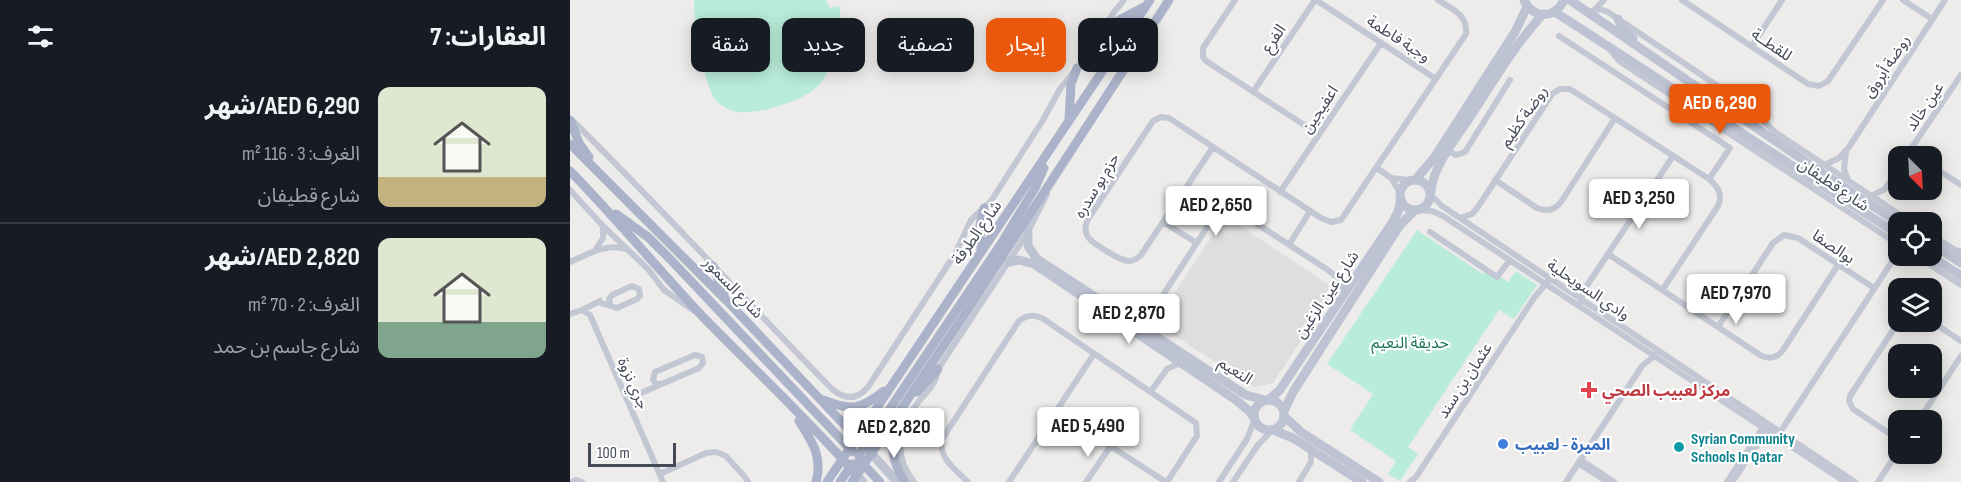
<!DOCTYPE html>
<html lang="ar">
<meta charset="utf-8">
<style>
:root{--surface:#171b24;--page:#242831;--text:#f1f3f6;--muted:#9ea1a6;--line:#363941;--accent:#ea580c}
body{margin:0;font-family:"Sofia Sans Condensed","Noto Sans Arabic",sans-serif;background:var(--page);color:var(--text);direction:rtl;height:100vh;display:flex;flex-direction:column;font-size:22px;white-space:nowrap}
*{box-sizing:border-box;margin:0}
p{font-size:20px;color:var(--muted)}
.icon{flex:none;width:33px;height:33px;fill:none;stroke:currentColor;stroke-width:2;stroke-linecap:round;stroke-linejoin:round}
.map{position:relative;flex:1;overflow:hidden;direction:ltr}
.panel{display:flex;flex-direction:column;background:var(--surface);width:570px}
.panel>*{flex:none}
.hud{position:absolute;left:18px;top:18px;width:570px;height:54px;direction:rtl;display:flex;gap:12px}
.needle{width:39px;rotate:156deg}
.buttons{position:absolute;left:1318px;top:146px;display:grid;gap:12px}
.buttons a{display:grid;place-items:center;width:54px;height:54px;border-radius:12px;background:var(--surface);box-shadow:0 3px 15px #0003;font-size:30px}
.scale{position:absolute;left:18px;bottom:15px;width:88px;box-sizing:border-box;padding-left:6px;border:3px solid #454a58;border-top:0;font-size:16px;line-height:21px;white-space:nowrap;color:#454a58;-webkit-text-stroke:4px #fff;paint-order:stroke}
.price{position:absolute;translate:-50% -51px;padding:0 14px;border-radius:6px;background:#fff;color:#222;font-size:20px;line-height:39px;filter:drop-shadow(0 2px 3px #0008)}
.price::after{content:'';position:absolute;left:50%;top:36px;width:18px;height:14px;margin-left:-9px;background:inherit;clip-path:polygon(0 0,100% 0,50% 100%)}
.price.current{background:var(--accent);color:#fff}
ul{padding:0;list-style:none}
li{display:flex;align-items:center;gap:18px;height:150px;padding:0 24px}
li+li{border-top:2px solid var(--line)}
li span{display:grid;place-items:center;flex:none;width:168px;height:120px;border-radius:12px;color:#555}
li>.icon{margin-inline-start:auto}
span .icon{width:72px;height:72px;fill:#fffc;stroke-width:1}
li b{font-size:26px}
h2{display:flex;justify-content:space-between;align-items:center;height:72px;padding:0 24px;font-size:26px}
.chip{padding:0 21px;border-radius:12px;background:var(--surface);box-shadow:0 3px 15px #0003;font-size:21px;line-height:54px}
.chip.current{background:var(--accent);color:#fff}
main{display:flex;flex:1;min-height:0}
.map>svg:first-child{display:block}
.education{fill:#dfdddd}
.green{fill:#b9ecd9}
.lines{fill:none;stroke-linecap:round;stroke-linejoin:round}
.street{stroke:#c2c7d3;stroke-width:6}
.secondary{stroke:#bec3d4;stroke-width:9}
.primary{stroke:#abb3ca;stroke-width:9}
.health-dot{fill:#e0444e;stroke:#fff;stroke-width:2}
.shop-dot{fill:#3f7fe0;stroke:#fff;stroke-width:2}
.culture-dot{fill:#0f9aa8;stroke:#fff;stroke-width:2}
.labels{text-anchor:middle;stroke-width:4.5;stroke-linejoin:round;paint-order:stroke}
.street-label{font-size:16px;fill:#454a58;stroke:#fff}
.park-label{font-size:16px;fill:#19755d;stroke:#fff}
.health-label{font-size:16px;font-weight:bold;fill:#be3a42;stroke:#fff;text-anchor:start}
.culture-label{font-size:16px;font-weight:bold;fill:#0d838f;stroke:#fff;text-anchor:start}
.shop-label{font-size:16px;font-weight:bold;fill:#366cbe;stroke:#fff;text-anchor:start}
</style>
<main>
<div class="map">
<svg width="1391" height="482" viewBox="0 0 1391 482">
<rect width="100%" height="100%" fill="#eeeceb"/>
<path class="education" d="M655,216l103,68v16l-55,83 -19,4 -99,-64z"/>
<path class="green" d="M124,0h132l4,8 9,-2 4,23 -8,2c0,19 -3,40 -17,55 -13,15 -66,31 -85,25 -5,-1 -12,-6 -16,-9 -13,-14 -24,-82 -23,-102z
M847,230l66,44 5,-6 20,14 8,-11 21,14 -23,34 -15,-9 -91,137 10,7 -18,27 -12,-7 8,-13 -46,-31 23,-36 -46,-30z"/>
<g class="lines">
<path class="street" d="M665,0l-32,48v9l3,4 112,73
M746,0l120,79
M1112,0l126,84 11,2 9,-5 55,-81
M1333,0l29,19
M1024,10l10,-10
M1016,13l14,-4 8,3 141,95 26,25 136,90
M989,36l171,112 -21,31
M1182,46l30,-46
M1039,48l10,13 280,184
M683,92l62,-92
M3,121c88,87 172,179 259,268 13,11 25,11 36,-2l87,-133 16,-34 20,-19 52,-81 17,-31 24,-30 30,-47 10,-12
M643,147l-72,108c-3,3 -7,6 -12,6 -8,0 -36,-17 -41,-24 -4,-6 -3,-12 0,-18l65,-98 8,-4 8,1 152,100 10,4 10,-2 125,-186c2,-19 -14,-25 -28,-34
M878,151l8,4 9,-3 45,-72
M1276,153l-2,16 4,11
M1336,156l55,-81
M1252,166l17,-8 10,-11 96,-147
M1362,166l29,19
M807,168l14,10 9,15
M821,178l19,2
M925,180l42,28c10,4 18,2 24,-6l54,-84
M0,190l33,36 45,43 16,21 29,20
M710,192l101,-149
M861,195l11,11 413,276
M1301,196l14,-7 14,-22
M849,210l13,1 11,5 402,266
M890,218l12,-4 6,-7 74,-113 8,-5h10l139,90c9,8 14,15 9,27l-55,83
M593,222l34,21
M860,232l67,45 13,-17
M1362,236l28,17
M719,245l21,-34
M26,249l7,-11v-12
M1038,254l152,101c9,5 17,3 23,-5l55,-85
M1345,255l46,30
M0,262c18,-8 36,-19 56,-13
M28,302l19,6 20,-9 3,-3 -1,-7 -7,-3 -20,9 -3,4 1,5
M1011,302l3,-12 89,-134
M12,310l18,-9
M0,314l12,-4 8,5 73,167
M1329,321l-49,75 -1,5 4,8 46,31
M1361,321l30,20
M1148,327l55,-84 11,-8 14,3 76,50
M579,330l-2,-7 3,-8 65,-100c6,-7 14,-9 22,-4l91,59 11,9 6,13
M581,391l16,-22 13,-6
M57,399l72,-31 4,-5 -1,-6 -7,-2 -40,17 -2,8 3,4h6
M486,411l110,71
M1349,420l42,-64
M1209,434l116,-177 4,-3
M1011,460l33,22
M1008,463l28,18
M90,474l46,-21 10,-1 10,4 18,20 4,6
M1,482l5,-2 6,2
M344,482c-22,-27 -15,-56 5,-81 9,-10 17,-17 19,-32l90,-137 19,-38
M398,482c-12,-12 -30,-24 -26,-43l77,-118c7,-6 14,-7 23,-3l154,105 1,13 -30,46
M439,482l85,-128
M516,482l24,-35
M649,482l28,-43 7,-18
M663,482l25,-37 14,-15
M729,482l12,-20v-12
M840,482l6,-5 118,-179 14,-17
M996,482l76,-116 15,-12
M1157,482l37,-56
M1162,482l37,-54
M1308,482l21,-32"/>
<path class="secondary" d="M954,0c9,19 31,19 40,0
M1000,0l245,168 84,55
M985,12l344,223
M1048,19l6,12 9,7
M1170,115l19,1
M846,179l18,-21 81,-126 12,-25
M830 195a15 15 0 1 1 30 0a15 15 0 1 1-30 0Z
M861,191c2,-26 27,-55 41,-77 22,-34 43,-69 70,-99
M458,232v14l9,13 209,136 19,5
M1362,244l29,19
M1388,252l3,3
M1359,255l32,21
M439,262l10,-2 15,4 202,136 13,11 5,7
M684 415a15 15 0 1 1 30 0a15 15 0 1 1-30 0Z
M698,400l11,-9 113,-168 6,-11 3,-13
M714,411l9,-19 107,-167 15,-15
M715,417l16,15 78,50
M703,430l20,8 69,44
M302,454l25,28
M287,475l6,7"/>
<path class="primary" d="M529,34l9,-8 36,-19
M499,119l2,-35 6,-16
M0,120l9,23 10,14
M0,144l156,156 146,154
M0,171c46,47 88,98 133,146 51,52 105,103 154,158
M46,214l32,23 21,21 184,194
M411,250l-1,-25 4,-17
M143,266l11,29
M347,392l21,-23
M253,400c28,11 37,10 61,-9
M229,421c13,20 24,36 17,61
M323,424c-3,21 0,41 12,58
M291,462l19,20
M287,474l3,-21 141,-209 34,-56 9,-20
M257,482l323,-482
M270,482l12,-18
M282,482l109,-162 208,-320"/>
</g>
<path class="health-dot" d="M1016 381h6v6h6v6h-6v6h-6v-6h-6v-6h6z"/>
<circle class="shop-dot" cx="933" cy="444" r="6"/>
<circle class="culture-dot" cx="1109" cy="447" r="6"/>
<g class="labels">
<g class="street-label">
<text transform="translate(703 38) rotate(-56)" y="6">الفرع</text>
<text transform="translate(829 38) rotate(33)" y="6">وجبة فاطمة</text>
<text transform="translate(1202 44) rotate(34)" y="6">للقطــة</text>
<text transform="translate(1316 66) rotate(-57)" y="6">روضة أبروق</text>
<text transform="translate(1354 106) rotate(-56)" y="6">عين خالد</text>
<text transform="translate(749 109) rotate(-56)" y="6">اعفيجين</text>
<text transform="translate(953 116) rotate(-55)" y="6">روضة كظيم</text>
<text transform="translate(1264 184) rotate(34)" y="6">شارع قطيفان</text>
<text transform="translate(526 185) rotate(-59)" y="6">حزم بو سدره</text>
<text transform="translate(406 232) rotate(-55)" y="6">شارع الطرفة</text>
<text transform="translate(1264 246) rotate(34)" y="6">بوالصفا</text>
<text transform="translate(164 287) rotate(46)" y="6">شارع السمور</text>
<text transform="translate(1019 289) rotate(34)" y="6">وادي السويحلية</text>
<text transform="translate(756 294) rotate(-56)" y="6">شارع عين الزغين</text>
<text transform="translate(666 370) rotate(33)" y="6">النعيم</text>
<text transform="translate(894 380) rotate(-57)" y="6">عثمان بن سند</text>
<text transform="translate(64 383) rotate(66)" y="6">جري نزوة</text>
</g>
<g class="park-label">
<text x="840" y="348">حديقة النعيم</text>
</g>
<g class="health-label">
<text x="1032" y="396">مركز لعبيب الصحي</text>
</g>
<g class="culture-label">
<text x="1121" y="444">Syrian Community<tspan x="1121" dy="18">Schools In Qatar</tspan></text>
</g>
<g class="shop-label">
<text x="945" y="450">الميرة - لعبيب</text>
</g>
</g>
</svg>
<div class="buttons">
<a><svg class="needle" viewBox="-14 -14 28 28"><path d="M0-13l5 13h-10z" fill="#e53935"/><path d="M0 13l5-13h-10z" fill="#9ea1a6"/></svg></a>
<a><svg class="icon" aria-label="locate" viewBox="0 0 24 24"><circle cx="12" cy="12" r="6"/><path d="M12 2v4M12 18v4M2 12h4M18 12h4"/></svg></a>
<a><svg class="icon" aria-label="layers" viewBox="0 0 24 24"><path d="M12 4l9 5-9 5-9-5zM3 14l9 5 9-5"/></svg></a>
<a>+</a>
<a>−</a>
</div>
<div class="scale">100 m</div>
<b class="price current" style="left:1150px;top:135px">AED 6,290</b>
<b class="price" style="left:1069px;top:230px">AED 3,250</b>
<b class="price" style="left:646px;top:237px">AED 2,650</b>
<b class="price" style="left:1166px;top:325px">AED 7,970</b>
<b class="price" style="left:559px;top:345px">AED 2,870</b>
<b class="price" style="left:518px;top:458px">AED 5,490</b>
<b class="price" style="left:324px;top:459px">AED 2,820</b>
<div class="hud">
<a class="chip">شراء</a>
<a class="chip current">إيجار</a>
<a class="chip">تصفية</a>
<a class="chip">جديد</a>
<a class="chip">شقة</a>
</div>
</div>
<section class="panel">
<h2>العقارات: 7<svg class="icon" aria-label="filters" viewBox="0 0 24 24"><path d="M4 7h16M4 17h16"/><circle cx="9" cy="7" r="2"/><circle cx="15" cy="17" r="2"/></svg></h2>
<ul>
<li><span style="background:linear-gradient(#dfe7d0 75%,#c2b280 0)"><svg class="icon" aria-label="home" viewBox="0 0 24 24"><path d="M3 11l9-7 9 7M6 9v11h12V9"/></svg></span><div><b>AED 6,290/شهر</b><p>الغرف: 3 · 116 m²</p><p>شارع قطيفان</p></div></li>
<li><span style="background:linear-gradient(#dfe7d0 70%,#7fa58c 0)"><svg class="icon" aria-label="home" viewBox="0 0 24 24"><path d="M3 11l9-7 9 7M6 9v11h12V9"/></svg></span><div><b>AED 2,820/شهر</b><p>الغرف: 2 · 70 m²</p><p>شارع جاسم بن حمد</p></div></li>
</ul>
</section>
</main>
